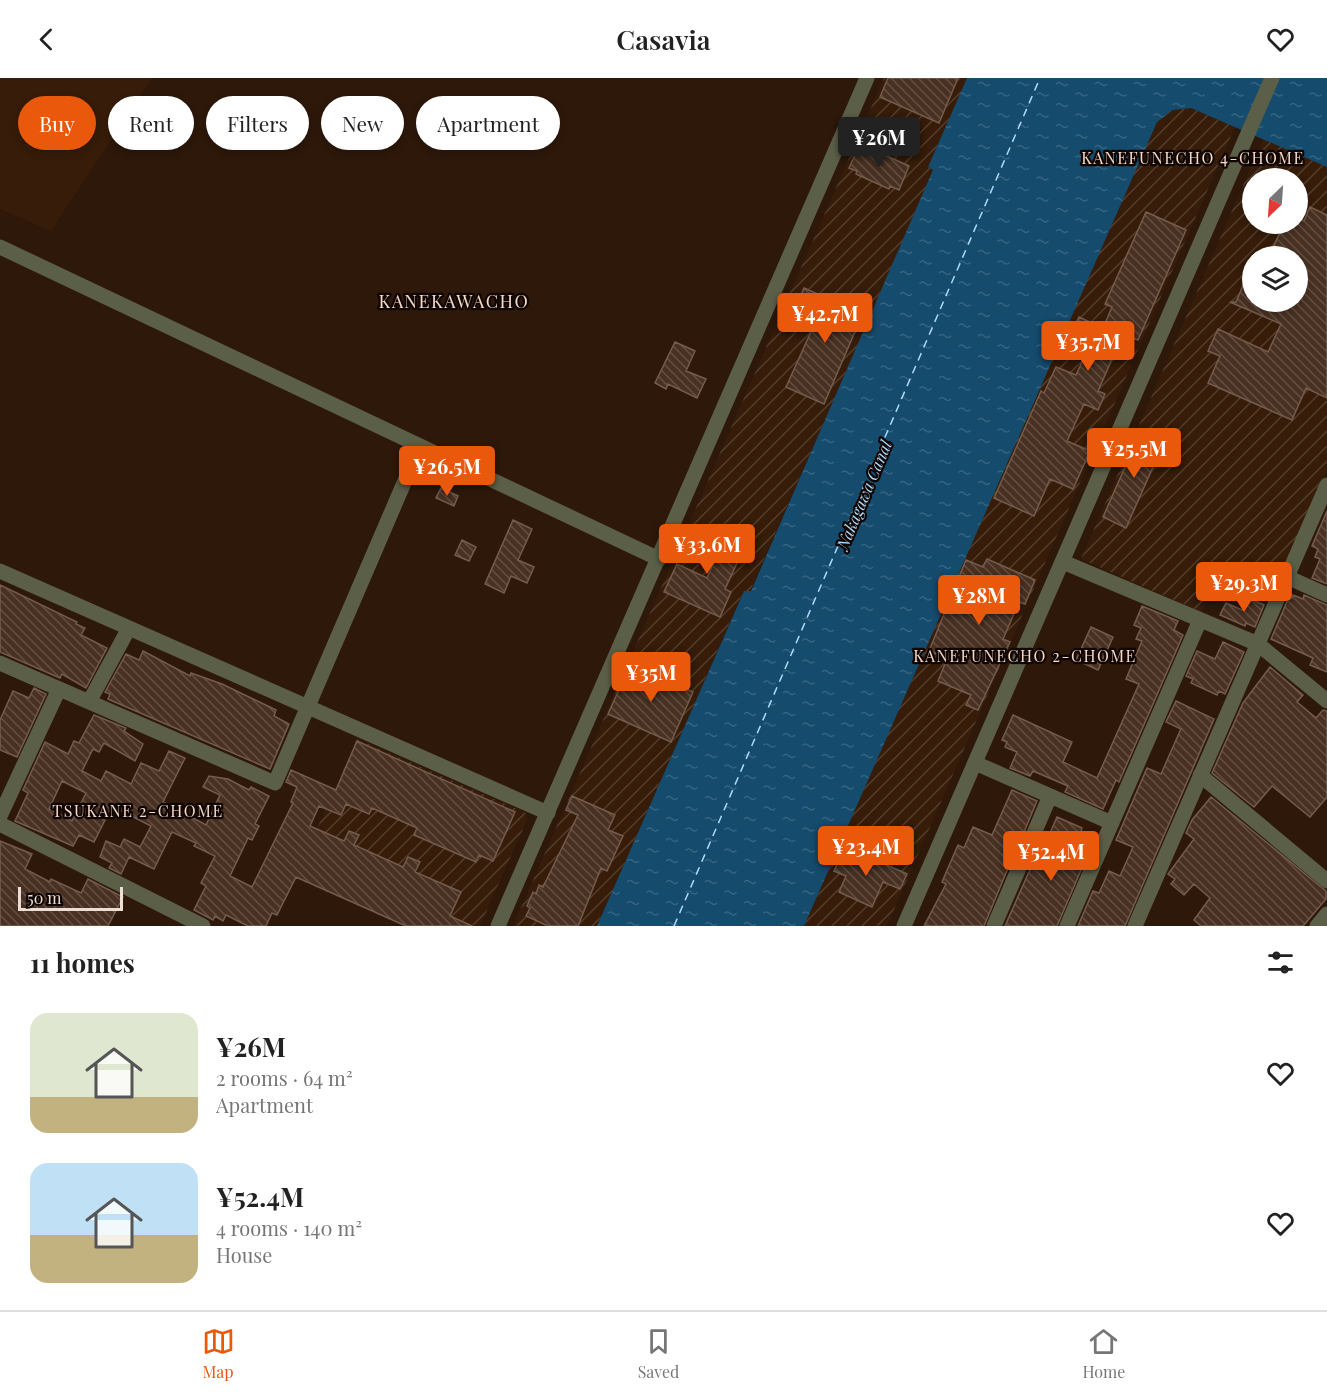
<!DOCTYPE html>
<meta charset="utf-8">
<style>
:root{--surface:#fff;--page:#f6f6f6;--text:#222;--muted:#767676;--line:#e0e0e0;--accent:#ea580c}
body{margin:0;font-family:"Playfair Display",serif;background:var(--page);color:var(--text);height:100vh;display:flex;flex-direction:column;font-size:22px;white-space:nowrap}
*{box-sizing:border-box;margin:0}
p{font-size:20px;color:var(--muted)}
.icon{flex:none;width:33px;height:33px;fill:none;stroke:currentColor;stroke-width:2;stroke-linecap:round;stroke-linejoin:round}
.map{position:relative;height:848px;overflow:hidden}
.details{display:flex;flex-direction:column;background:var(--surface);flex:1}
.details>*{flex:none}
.banner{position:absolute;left:18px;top:18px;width:600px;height:54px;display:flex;gap:12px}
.needle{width:39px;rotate:205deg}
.controls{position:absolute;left:1242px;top:90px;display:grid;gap:12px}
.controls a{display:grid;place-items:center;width:66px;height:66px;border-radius:50%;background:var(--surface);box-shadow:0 3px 9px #0003;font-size:30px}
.scale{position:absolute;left:18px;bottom:15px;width:105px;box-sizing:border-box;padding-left:6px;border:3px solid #edded5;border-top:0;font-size:16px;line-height:21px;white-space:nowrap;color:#edded5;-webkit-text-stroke:4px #0f0603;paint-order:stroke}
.price{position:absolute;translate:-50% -51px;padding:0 14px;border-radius:6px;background:var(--accent);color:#fff;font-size:20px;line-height:39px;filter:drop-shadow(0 2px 3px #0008)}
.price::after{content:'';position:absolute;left:50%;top:36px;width:18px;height:14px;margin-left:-9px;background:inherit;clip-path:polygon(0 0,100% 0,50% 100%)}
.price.current{background:#222;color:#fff}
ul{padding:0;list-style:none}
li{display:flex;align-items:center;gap:18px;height:150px;padding:0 30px}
li span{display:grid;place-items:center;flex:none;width:168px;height:120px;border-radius:18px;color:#555}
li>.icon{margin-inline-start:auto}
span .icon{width:72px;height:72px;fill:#fffc;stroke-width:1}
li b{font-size:26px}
h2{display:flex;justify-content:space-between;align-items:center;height:72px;padding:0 30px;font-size:26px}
.pill{padding:0 21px;border-radius:27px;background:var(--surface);box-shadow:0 3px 9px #0003;font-size:21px;line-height:54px}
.pill.current{background:var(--accent);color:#fff}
header{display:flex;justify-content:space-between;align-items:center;height:78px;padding:0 30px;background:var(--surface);font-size:27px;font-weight:600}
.menu{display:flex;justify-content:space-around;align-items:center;height:84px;border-top:2px solid var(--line);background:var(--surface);font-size:16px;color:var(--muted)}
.menu a{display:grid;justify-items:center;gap:3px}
.menu .current{color:var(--accent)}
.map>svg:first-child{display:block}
.built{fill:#361c09}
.industrial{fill:url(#industrial-furrows);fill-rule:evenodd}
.water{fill:url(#water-ripples)}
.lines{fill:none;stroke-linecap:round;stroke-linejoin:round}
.ferry{stroke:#aedafc;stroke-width:1.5;stroke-dasharray:8 6;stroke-linecap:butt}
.building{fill:url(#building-back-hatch);stroke:#755c4c;stroke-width:1.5;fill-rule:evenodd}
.minor{stroke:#5c5f48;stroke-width:15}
.tertiary{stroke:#5c5f48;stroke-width:15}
.labels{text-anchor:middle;stroke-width:4.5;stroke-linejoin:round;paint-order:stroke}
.neighbourhood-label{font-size:16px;letter-spacing:1.5px;fill:#f6d8c6;stroke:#0f0603}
.water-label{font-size:16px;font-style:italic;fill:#aedafc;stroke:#0f0603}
.quarter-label{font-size:18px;letter-spacing:1.5px;fill:#f6d8c6;stroke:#0f0603}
</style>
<header><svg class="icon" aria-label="back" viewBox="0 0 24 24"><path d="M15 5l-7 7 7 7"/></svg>Casavia<svg class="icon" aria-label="heart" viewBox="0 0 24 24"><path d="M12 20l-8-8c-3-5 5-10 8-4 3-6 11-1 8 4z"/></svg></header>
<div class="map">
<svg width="1327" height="848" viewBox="0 0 1327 848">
<defs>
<pattern id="industrial-furrows" width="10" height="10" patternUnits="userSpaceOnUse" patternTransform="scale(1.5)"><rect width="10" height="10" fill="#361c09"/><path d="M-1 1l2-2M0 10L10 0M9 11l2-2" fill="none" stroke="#533d2c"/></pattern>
<pattern id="water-ripples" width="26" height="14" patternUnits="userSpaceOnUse" patternTransform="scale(1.5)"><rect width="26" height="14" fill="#154b6d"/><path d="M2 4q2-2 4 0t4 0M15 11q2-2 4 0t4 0" fill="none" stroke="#376481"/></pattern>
<pattern id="building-back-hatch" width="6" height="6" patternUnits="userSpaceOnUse" patternTransform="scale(1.5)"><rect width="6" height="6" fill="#483122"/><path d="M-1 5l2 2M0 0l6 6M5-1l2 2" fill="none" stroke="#634e41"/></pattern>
</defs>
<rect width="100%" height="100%" fill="#2d180a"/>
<path class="built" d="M0,0h152l-101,153 -51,-22z"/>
<path class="industrial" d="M884,0h83l-39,89 6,3 -184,421 -7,1 -146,334h-84z
M1191,30l44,19 -348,799h-83l344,-787 9,-17 7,-7 9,-5z
M1263,61l64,28v303l-55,127 -53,-23 -17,38 -121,-53zM1252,100h46v46h-46zM1252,178h46v46h-46z
M357,661l169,74 1,7 -47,106h-76l-109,-48z"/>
<path class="water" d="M967,0h360v89l-136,-59 -18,2 -16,12 -353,804h-207l147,-335h7l182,-421 -5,-3z"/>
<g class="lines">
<path class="ferry" d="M674,848l366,-848"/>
</g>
<path class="building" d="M888,0h70l-19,45 -59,-26z
M860,66l49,22 -10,24 -9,-4 -1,3 -33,-15 1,-3 -8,-3z
M1310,129l17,8v183l-21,-10 -14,32 -84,-37 12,-27 -12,-5 10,-22 50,23 13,-28 -51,-22h6l16,-38v38h46v-46h-29l15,-32h14v-6l6,3z
M1146,134l40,18 -48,110 -15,-6 -25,57 7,3 -7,16 -14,-6 -17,37 23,10 -17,38 -23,-10 -16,37 -40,-18 47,-107 3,2 12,-26 20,8 12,-26 -19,-9 10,-23 24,11 9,-21 -7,-3z
M804,210l37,16 2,-6 27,13 -8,18 -5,-2 -33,77 -38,-17 33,-73 -22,-10z
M675,264l20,9 -9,20 20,8 -9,19 -29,-14 -2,5 -11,-6z
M1141,353l23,11 -38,86 -23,-11z
M441,410l17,8 -4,10 -18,-8z
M1327,433v73l-15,-6 8,-19 -5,-2 3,-8 -6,-3z
M513,442l19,9 -14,31 16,7 -7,16 -16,-7 -7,17 -19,-9z
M696,450l48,20 -19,41 6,3 -11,25 -56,-25 13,-28 30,14 9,-20 -28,-12z
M462,462l14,7 -7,14 -14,-6z
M987,481l48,21 -10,24 -6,-2 -16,37 7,3 -32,68 -12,-5 5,-10 -33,-14 9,-22 -18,-8 37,-91 17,7z
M0,507l77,37 -1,2 9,4 -4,7 26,13 -21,40 -24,-14 -2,4 -60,-26z
M1293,517l10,4 1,-4 23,10v67l-17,-7 3,-7 -42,-19 18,-42 3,1z
M1248,520l16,7 -9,22 -9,-4 -1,3 -25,-11 6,-12 16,7z
M1142,528l36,15 -4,9 9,5 -64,147 -3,-2 -13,29 -38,-17 3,-6 -35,-15 -3,5 -20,-8 7,-16 -12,-5 2,-5 -5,-2 11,-25 59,27 -9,20 34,16 42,-94 -13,-5 16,-38 -6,-2 5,-11 -7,-3z
M1091,549l22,10 -15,33 -22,-10z
M1223,564l21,10 -19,42 -6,-3 -2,4 -26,-12 2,-4 -7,-3 11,-25 18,8z
M143,573l47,25 1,-3 31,11 54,26 -2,6 15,8 -19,45 -162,-70 2,-5 -5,-2 21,-38 13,6z
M630,587l63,27 -22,50 -63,-28z
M1270,589l33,28 -6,7 19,16 7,-8 4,1v86l-17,20 -38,-31 -18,21 -42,-34 31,-70z
M34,610l12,6 -29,63 -17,-7v-30l13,-29 16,7z
M1176,623l38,18 -89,207h-47l15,-35 6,2 10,-22 11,5 13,-29 -17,-7 31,-72 14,6 19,-43 1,-2 -15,-7z
M94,637l32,13 -2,3 19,13 -8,17 -31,-18 -5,9 -6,-3 -11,22 19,10 5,-10 25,13 10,-21 18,8 10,-20 16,7 -22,44 43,23 14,-30 -17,-8 6,-11 19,3 21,11 2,-3 18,9 -14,28 4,2 -7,14 -4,-2 -18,38 22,11 41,-84 -2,-1 6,-15 -11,-5 5,-12 45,20 21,-49 158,71 -22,49 -14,-6 -3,7 -48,-21 -14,-6 3,-7 -45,-20 -3,6 -23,-10 -5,11 -22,-9 -9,20 34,15 5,-10 10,4 -5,10 49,22 5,-10 12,5 -5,10 46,20 -11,24 22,10h-66l-110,-49 -19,38 -5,-2 -6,13h-18l-22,-11 -3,6 -8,-5 -2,4 -19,-10 12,-24 -5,-3 14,-27 -21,-10 2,-3 -24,-11 -18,37 -25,-12 -8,17 -12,-6 3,-5 -12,-6 6,-16 14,6 4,-8 16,8 11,-21 -39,-20 -18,36 -15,-7 -6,11 -58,-25 13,-28 -5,-3 22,-48 23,12 6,-13 5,2zM62,703l24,12 -14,28 -23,-12z
M1012,712l25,11 -18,43 -5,-1 -10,23 4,2 -24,58h-60l22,-42 -4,-2 16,-37 6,3 9,-21 19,8z
M572,718l43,19 -7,15 15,6 -16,35 -6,-3 -23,58h-30l-22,-10 4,-8 -3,-2 6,-14 3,2 3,-9 4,2 35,-72 -12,-5z
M1211,719l115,94v8l-23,27h-102l-7,-6 16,-22 -16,-14 -10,11 -13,-11 4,-5 -7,-5 26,-35 -8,-6 6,-13z
M1057,739l25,11 -2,6 14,6 -37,86h-52l27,-61 4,2 4,-10 21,9 11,-24 -22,-9z
M0,763l32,13 -7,15 25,13 1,-3 30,14 7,-14 35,18 -15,29h-108z
M845,769l62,27 -7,15 -17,-7 -11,25 -33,-15 7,-16 -12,-5z"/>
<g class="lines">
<path class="minor" d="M1063,484l195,82 69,57
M0,493l548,242
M1287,499l40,18
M0,585l275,120 144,-335
M89,624l40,-74
M975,685l137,60
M1200,697l127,106
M0,738l59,-127
M0,746l203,102
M994,848l56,-130
M1067,848l133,-306
M1135,848l192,-441
M1317,848l10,-12"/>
<path class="tertiary" d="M0,169l659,312
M498,848l369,-848
M904,848l368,-848"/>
</g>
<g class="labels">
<g class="neighbourhood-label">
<text x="1193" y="86">KANEFUNECHO 4-CHOME</text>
<text x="1025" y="584">KANEFUNECHO 2-CHOME</text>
<text x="138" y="739">TSUKANE 2-CHOME</text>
</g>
<g class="water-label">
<text transform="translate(864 417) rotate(-67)" y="6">Nakagawa Canal</text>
</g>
<g class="quarter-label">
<text x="454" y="230">KANEKAWACHO</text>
</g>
</g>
</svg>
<div class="controls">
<a><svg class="needle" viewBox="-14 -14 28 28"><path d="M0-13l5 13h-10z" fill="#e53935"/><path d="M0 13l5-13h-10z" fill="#767676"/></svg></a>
<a><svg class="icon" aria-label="layers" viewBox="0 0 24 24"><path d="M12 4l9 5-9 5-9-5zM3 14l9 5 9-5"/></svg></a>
</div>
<div class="scale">50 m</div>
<b class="price current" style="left:879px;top:90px">¥26M</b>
<b class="price" style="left:825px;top:266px">¥42.7M</b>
<b class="price" style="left:1088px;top:294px">¥35.7M</b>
<b class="price" style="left:1134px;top:401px">¥25.5M</b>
<b class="price" style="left:447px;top:419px">¥26.5M</b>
<b class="price" style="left:707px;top:497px">¥33.6M</b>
<b class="price" style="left:1244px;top:535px">¥29.3M</b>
<b class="price" style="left:979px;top:548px">¥28M</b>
<b class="price" style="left:651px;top:625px">¥35M</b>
<b class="price" style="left:866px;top:799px">¥23.4M</b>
<b class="price" style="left:1051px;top:804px">¥52.4M</b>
<div class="banner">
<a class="pill current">Buy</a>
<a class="pill">Rent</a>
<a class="pill">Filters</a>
<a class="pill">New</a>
<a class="pill">Apartment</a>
</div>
</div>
<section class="details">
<h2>11 homes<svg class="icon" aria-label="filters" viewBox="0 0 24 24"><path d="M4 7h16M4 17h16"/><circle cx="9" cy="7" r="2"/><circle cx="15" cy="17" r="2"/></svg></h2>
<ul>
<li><span style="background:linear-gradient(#dfe7d0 70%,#c2b280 0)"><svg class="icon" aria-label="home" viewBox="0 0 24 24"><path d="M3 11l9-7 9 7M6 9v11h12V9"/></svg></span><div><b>¥26M</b><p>2 rooms · 64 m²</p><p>Apartment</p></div><svg class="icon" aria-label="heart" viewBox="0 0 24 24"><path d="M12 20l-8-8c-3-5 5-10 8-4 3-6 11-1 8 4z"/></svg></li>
<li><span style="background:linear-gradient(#bfe0f5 60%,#c2b280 0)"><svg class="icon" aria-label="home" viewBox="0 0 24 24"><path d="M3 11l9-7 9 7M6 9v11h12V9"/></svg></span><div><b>¥52.4M</b><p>4 rooms · 140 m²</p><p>House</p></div><svg class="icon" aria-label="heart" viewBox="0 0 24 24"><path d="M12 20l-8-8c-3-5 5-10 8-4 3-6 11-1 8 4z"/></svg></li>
</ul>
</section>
<nav class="menu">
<a class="current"><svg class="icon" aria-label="map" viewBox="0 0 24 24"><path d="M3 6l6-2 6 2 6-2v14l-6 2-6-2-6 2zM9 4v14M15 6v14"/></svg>Map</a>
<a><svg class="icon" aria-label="saved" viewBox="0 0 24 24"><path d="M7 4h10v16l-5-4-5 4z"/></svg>Saved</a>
<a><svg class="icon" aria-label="home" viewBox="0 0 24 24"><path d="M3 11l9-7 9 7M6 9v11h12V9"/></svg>Home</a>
</nav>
